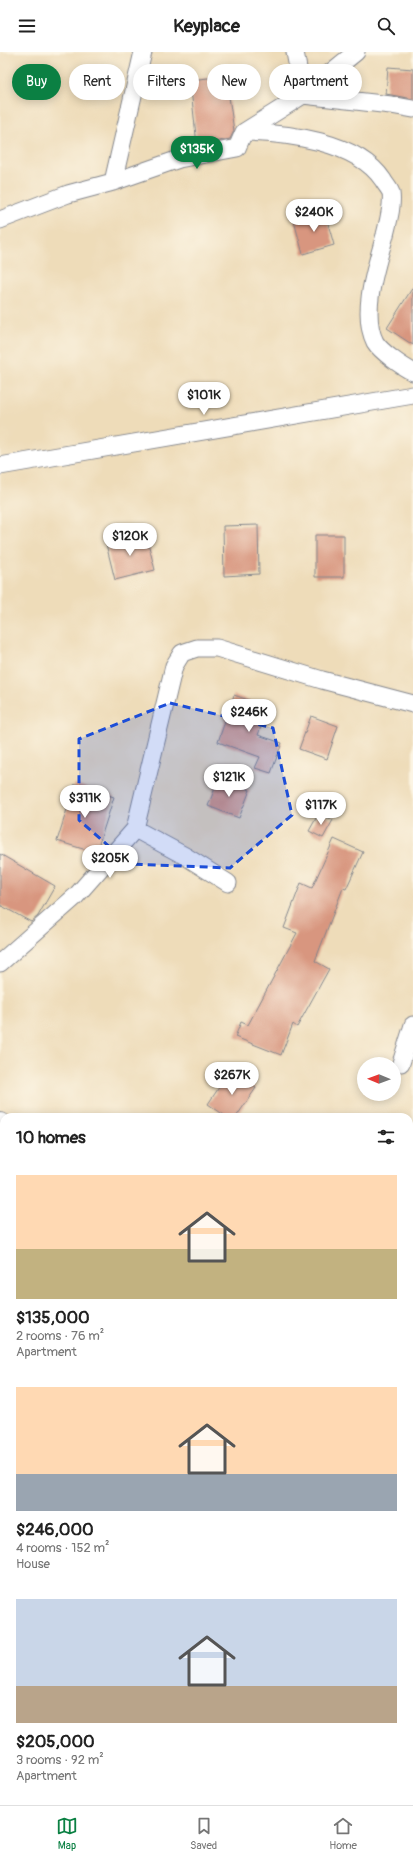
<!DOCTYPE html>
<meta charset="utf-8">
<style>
:root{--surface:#fff;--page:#f6f6f6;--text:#222;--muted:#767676;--line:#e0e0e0;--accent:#0b8043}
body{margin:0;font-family:Pangolin,sans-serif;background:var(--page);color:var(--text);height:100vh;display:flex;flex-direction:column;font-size:15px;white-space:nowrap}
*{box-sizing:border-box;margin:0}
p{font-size:13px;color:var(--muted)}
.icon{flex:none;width:22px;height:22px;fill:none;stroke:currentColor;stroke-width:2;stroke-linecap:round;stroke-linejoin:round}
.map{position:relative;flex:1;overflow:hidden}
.side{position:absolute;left:0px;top:1061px;width:413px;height:692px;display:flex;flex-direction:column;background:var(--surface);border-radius:12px 12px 0 0;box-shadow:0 2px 10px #0003}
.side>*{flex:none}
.hud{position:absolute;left:12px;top:12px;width:389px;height:36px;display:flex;gap:8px}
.needle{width:26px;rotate:271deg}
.tools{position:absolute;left:357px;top:1005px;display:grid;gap:8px}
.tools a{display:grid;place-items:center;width:44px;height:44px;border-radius:50%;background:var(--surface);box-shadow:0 2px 10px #0003;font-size:20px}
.price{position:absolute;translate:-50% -34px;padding:0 9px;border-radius:14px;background:#fff;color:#222;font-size:13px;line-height:26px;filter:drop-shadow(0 1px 2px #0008)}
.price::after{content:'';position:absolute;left:50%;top:24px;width:12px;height:9px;margin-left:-6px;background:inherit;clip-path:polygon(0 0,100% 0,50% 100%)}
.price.selected{background:var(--accent);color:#fff}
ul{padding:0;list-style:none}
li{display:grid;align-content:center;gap:8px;height:212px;padding:0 16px}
li span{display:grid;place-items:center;height:124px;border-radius:0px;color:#555}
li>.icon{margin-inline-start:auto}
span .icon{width:72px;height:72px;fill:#fffc;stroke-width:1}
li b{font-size:17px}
h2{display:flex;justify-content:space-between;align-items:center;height:48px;padding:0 16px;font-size:17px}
.pill{padding:0 14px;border-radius:18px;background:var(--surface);box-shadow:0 2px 10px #0003;font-size:14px;line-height:36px}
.pill.selected{background:var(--accent);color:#fff}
header{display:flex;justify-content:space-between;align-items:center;height:52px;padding:0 16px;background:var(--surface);font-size:18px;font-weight:800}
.tabs{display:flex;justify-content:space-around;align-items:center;height:56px;border-top:1px solid var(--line);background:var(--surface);font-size:11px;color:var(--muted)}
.tabs a{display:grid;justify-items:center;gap:2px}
.tabs .selected{color:var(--accent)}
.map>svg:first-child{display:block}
.building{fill:#d8967f}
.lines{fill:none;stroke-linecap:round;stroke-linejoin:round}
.minor-casing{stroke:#84868c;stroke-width:19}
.secondary-casing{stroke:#84868c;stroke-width:24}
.minor{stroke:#fff;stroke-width:17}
.secondary{stroke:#fff;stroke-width:22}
.marked{fill:#1d4ed8;fill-opacity:0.2;stroke:#1d4ed8;stroke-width:3;stroke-dasharray:8 5;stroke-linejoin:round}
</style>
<header><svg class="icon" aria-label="menu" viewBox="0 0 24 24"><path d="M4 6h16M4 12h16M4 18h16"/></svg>Keyplace<svg class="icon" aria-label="search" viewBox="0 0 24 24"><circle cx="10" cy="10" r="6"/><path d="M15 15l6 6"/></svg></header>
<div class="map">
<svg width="413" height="1753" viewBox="0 0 413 1753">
<rect width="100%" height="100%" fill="#fcf5e5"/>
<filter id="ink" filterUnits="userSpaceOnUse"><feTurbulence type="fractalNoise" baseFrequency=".025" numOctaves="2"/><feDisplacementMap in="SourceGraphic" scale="8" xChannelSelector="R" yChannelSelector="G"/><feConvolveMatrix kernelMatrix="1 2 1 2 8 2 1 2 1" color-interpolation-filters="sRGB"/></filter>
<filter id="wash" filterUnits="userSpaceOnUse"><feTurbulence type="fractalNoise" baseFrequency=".012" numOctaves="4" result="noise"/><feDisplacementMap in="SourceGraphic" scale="16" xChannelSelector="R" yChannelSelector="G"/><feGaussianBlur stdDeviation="0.9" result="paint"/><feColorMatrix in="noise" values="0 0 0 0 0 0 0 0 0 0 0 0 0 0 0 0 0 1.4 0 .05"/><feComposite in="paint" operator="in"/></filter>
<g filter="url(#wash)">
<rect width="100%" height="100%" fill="#eedcb9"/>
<g id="blocks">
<path class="building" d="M388,15l25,2v30l-27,-5z
M226,24l8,55 -4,8 -33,6 -7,-65z
M325,161l9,32 -31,9 -9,-33z
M413,235v58l-26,-17z
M258,473l1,49 -35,2 -1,-50z
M146,483l9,35 -40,10 -9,-36z
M315,483h29v42h-29z
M234,643l34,12 -10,28 24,8 -11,30 -16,-5 5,-11 -42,-15z
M311,664l27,10 -11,33 -28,-10z
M219,726l31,12 -11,28 -31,-12z
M75,732l39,13 -18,56 -39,-12z
M319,761l14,7 -10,18 -14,-7z
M334,787l29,13 -17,37 -3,-1 -28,73 14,8 -32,58 -4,-3 -12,31 -46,-18 6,-15 7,3 49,-92 -13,-5 17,-45 11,5z
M0,802l55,32 -17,30 -7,6 -31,-17z
M230,1019l26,17 -20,29h-9l-19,-13z"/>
</g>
</g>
<g filter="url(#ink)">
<use href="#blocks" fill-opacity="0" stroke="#84868c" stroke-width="1"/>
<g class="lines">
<g class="minor-casing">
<path id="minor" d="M295,0l8,43 88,10 22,4
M244,80c43,1 113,9 139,48 2,4 7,9 8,13 2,13 -3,29 -6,42 -8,30 -25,77 -10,107 6,10 28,25 38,30
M113,130l30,-130
M0,168l68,-26 45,-12 66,-23 58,-11 7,-16 59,-37 53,-43
M0,414l413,-71
M135,777l39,-163 8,-13 15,-5h20l105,32 91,24
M0,911l76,-67 59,-67 50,27 43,27
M401,1011l12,-38
M217,1753l4,-4"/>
</g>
<g class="secondary-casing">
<path id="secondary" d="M0,1072l4,8
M332,1749l2,4"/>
</g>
<use href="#minor" class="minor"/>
<use href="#secondary" class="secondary"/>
</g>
</g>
<path class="marked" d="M170,651l103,25 19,87 -62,53 -101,-4 -50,-44v-81z"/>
</svg>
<div class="tools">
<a><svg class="needle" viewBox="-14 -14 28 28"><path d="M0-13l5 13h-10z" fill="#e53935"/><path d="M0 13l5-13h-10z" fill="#767676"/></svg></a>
</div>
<b class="price selected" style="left:197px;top:118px">$135K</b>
<b class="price" style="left:314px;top:181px">$240K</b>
<b class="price" style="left:204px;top:364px">$101K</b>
<b class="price" style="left:130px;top:505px">$120K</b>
<b class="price" style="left:249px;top:681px">$246K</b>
<b class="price" style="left:229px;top:746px">$121K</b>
<b class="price" style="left:85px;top:767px">$311K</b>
<b class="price" style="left:321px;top:774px">$117K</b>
<b class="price" style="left:110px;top:827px">$205K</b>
<b class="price" style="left:232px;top:1044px">$267K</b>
<div class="hud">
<a class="pill selected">Buy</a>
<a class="pill">Rent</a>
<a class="pill">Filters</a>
<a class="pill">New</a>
<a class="pill">Apartment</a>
</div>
<section class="side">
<h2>10 homes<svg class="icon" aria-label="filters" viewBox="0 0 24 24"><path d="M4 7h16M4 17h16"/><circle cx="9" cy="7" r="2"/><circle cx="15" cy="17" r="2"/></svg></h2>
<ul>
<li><span style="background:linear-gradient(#ffd9b3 60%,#c2b280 0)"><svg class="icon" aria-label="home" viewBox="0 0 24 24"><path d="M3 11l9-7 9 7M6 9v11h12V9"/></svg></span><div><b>$135,000</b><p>2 rooms · 76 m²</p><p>Apartment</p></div></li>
<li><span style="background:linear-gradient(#ffd9b3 70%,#9aa5b1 0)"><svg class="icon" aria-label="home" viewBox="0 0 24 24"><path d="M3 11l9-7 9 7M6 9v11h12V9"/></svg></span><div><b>$246,000</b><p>4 rooms · 152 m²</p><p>House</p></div></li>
<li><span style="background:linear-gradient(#c9d6e8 70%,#b9a48a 0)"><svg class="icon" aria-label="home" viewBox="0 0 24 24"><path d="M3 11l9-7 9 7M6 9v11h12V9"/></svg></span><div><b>$205,000</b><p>3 rooms · 92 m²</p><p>Apartment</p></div></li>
</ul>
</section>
</div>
<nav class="tabs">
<a class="selected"><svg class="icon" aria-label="map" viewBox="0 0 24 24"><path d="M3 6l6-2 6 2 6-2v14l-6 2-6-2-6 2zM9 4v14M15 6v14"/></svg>Map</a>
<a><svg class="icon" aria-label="saved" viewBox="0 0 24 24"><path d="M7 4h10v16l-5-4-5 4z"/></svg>Saved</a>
<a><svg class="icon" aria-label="home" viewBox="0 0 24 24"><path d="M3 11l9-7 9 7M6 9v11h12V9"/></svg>Home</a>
</nav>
